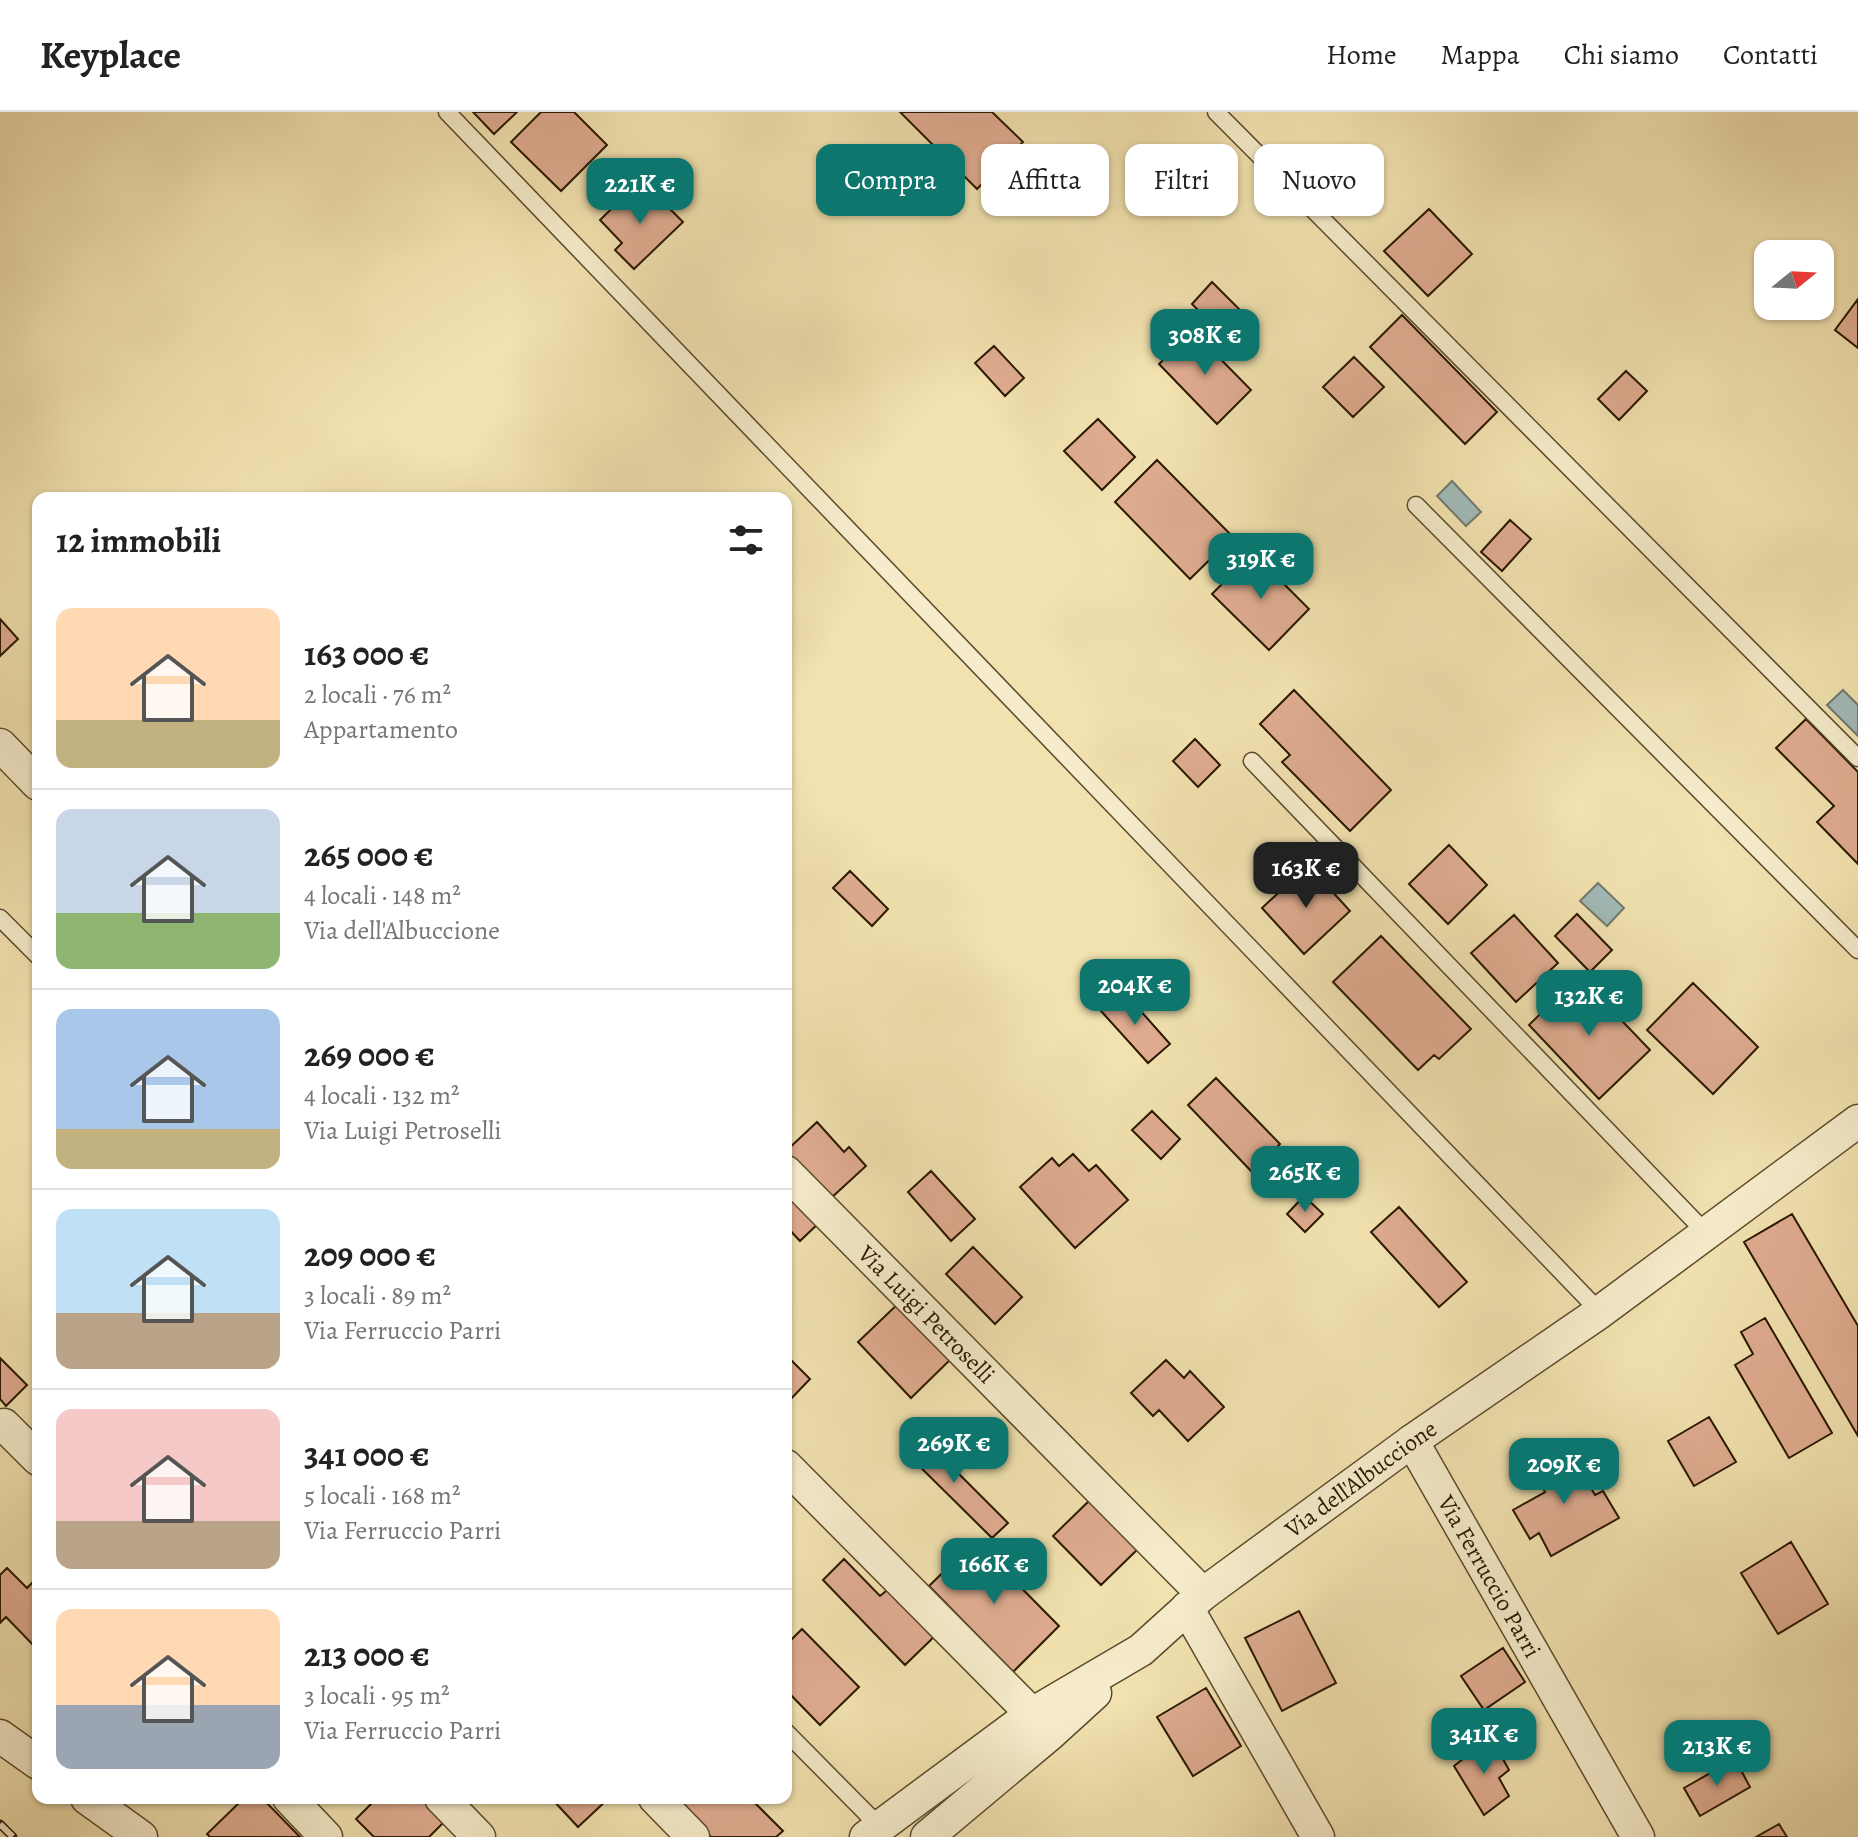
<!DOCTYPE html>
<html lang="it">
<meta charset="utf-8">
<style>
:root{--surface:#fff;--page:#f2f2f2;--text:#222;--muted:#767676;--line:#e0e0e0;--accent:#0f766e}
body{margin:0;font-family:Alegreya,serif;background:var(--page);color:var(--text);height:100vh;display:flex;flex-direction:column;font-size:30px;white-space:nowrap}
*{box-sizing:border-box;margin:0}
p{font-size:26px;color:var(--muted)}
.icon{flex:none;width:44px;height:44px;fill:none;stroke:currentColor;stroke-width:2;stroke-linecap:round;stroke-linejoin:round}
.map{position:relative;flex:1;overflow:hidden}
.side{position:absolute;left:32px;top:380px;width:760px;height:1312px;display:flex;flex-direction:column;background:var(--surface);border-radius:16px;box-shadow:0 2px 6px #0004}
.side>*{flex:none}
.top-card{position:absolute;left:816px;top:32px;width:760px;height:72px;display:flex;gap:16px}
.needle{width:52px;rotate:72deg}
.tools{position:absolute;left:1754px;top:128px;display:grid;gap:16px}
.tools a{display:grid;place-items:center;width:80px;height:80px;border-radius:16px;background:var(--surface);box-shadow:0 2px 6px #0004;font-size:40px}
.price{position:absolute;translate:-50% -68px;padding:0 18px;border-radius:16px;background:var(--accent);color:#fff;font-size:26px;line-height:52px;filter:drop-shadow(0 2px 4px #0008)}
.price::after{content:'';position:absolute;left:50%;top:48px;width:24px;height:18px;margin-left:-12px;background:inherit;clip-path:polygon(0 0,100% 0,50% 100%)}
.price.on{background:#222;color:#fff}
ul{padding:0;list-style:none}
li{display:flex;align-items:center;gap:24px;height:200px;padding:0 24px}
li+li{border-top:2px solid var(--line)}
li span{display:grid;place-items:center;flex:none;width:224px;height:160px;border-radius:16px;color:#555}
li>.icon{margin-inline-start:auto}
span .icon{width:96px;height:96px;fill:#fffc;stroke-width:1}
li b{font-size:34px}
h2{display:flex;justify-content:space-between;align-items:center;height:96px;padding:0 24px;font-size:34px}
.chip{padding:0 28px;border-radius:16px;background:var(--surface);box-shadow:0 2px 6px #0004;font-size:28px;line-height:72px}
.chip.on{background:var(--accent);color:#fff}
header{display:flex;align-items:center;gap:48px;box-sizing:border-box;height:112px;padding:0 40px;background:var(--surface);border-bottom:2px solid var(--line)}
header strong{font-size:38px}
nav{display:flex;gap:44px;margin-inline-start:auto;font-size:28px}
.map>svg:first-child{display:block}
.water{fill:#a1bab7;stroke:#71796f;stroke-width:2}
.building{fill:#dfac90;stroke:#2a1802;stroke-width:2}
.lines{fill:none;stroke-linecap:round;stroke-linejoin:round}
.service-casing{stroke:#5c4a2d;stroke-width:19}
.minor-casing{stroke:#5c4a2d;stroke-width:35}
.service{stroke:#f6eccb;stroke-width:16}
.minor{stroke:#f6eccb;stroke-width:32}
.rail-casing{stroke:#2a1802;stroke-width:9}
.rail{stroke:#f6eccb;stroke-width:6;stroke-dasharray:18;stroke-linecap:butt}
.labels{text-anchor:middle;stroke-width:7;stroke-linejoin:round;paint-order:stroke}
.street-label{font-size:24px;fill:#2a1802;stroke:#f6eccb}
</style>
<header>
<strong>Keyplace</strong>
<nav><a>Home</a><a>Mappa</a><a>Chi siamo</a><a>Contatti</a></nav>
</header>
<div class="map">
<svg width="1858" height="1725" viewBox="0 0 1858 1725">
<rect width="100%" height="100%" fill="#f1e2af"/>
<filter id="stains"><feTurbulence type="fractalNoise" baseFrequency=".0025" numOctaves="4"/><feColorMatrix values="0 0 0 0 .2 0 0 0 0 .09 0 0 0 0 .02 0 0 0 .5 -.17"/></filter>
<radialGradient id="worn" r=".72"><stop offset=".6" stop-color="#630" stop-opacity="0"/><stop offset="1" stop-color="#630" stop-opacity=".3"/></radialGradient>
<path class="water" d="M1452,369l29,31 -15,14 -29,-30z
M1843,578l15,15v31l-31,-31z
M1598,771l26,25 -17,18 -27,-25z"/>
<path class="building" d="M473,0h44l-23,22z
M541,0h33l33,33 -46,46 -50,-49z
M900,0h92l31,30 -46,47z
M636,73l22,22 5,-5 20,20 -49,47 -19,-19 7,-7 -22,-23z
M1429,97l43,45 -44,42 -44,-45z
M1212,170l36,36 -20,22 -36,-36z
M1858,187v49l-23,-18z
M1402,203l95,97 -32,32 -95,-97z
M1193,219l58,59 -34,34 -58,-60z
M994,234l30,32 -19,18 -30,-33z
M1354,245l30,30 -31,30 -30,-30z
M1626,259l21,20 -28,29 -21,-21z
M1098,307l37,38 -33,33 -38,-39z
M1157,348l76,77 -43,42 -75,-77z
M1510,408l21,19 -29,32 -21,-19z
M1253,441l56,56 -40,41 -57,-56z
M0,507l18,20 -18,17z
M1294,578l97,100 -41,41 -68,-69 8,-7 -30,-31z
M1806,607l52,53v92l-41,-42 17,-16 -58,-58z
M1195,627l25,26 -22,22 -25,-26z
M1449,733l38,40 -39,39 -39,-40z
M1308,753l42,46 -46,43 -42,-46z
M850,759l38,38 -16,17 -39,-38z
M1577,802l35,36 -22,22 -35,-36z
M1514,803l44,48 -42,39 -45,-49z
M1381,824l90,93 -32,30 -5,-4 -16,15 -85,-88z
M1579,864l71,74 -51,49 -70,-74z
M1693,871l65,64 -45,47 -66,-64z
M1123,879l47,53 -22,19 -47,-52z
M1216,966l64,66 -28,28 -64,-67z
M1152,999l28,28 -19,20 -29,-29z
M817,1010l27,30 5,-5 17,19 -36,33 -44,-48z
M1073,1042l16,17 7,-6 32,35 -53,48 -55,-61 32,-29 7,8z
M931,1059l44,48 -24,22 -43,-49z
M786,1070l36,38 -22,21 -14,-15z
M1304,1084l19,18 -18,18 -18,-18z
M1399,1095l68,75 -28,25 -68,-75z
M1792,1102l66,112v110l-114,-194z
M973,1135l49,50 -27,27 -49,-50z
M901,1189l53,55 -43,42 -53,-56z
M1765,1206l67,115 -43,25 -54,-93 18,-11 -12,-22z
M786,1243l24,24 -24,25z
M0,1246l27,27 -21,21 -6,-7z
M1166,1248l18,18 6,-7 34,36 -36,34 -29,-31 -6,6 -22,-23z
M1709,1305l27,45 -42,24 -26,-45z
M917,1320l91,91 -16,15 -91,-90z
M1569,1338l26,45 8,-4 16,27 -68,38 -12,-23 -9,6 -17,-29 32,-18 -12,-22z
M1094,1384l48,49 -41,40 -48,-49z
M975,1429l84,85 -46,46 -84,-86z
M1791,1430l37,62 -50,30 -37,-61z
M844,1447l36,37 12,-10 46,47 -33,32 -82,-85z
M7,1456l20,20 11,-11v73l-32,-33 -6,6v-48z
M1299,1499l37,72 -54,28 -37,-73z
M802,1517l57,58 -39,38 -34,-35v-45z
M1503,1536l22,34 -41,28 -23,-34z
M1206,1576l35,58 -48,30 -36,-59z
M1491,1625l18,33 -10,8 10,18 -25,19 -30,-49z
M1735,1647l15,28 -50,29 -16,-28z
M244,1686h18l38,39h-90l-3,-3z
M377,1686h50l20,21 -18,18h-55l-18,-18z
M551,1686h58l-31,29z
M690,1686h60l33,33 -7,6h-65l-30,-30z
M1779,1712l8,13h-31z"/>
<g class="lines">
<g class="service-casing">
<path id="service" d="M447,0l1153,1200
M1216,0l642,646
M1416,393l442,445
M1252,649l454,472
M0,806l38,38
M786,1620l93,94"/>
</g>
<g class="minor-casing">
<g id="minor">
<path d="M0,633l38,39"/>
<path id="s1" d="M786,1060l417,422"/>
<path d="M4,1313l34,34"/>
<path id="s2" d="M1412,1329l226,396"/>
<path d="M786,1354l246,248"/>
<path d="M1187,1496l131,229"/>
<path d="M0,1624l38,27"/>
<path d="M87,1686l54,39"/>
<path d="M289,1686l37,39"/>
<path d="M441,1686l38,39"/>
<path d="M655,1686l38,39"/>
<path id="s3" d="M866,1725l166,-123 109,-64 62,-56 209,-153 188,-129 258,-191"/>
<path d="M927,1725l123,-103 45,-41"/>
</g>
</g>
<use href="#service" class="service"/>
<use href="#minor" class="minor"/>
<g class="rail-casing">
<path id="rail" d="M0,1712l13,13"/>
</g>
<use href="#rail" class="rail"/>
</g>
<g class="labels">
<g class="street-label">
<text dy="8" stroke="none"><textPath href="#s1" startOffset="200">Via Luigi Petroselli</textPath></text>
<text dy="8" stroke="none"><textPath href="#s3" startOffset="612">Via dell'Albuccione</textPath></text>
<text dy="8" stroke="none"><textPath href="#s2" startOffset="156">Via Ferruccio Parri</textPath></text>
</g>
</g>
<rect width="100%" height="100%" filter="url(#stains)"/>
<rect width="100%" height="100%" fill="url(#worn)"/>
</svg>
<div class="tools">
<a><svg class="needle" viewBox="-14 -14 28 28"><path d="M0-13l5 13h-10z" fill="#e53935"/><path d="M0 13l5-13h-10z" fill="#767676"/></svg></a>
</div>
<b class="price" style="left:640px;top:114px">221K €</b>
<b class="price" style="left:1205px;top:265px">308K €</b>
<b class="price" style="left:1261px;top:489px">319K €</b>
<b class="price on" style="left:1306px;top:798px">163K €</b>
<b class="price" style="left:1135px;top:915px">204K €</b>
<b class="price" style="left:1589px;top:926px">132K €</b>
<b class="price" style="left:1305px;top:1102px">265K €</b>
<b class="price" style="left:954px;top:1373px">269K €</b>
<b class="price" style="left:1564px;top:1394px">209K €</b>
<b class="price" style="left:994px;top:1494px">166K €</b>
<b class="price" style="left:1484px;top:1664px">341K €</b>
<b class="price" style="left:1717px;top:1676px">213K €</b>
<div class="top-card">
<a class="chip on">Compra</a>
<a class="chip">Affitta</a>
<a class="chip">Filtri</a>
<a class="chip">Nuovo</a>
</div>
<section class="side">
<h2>12 immobili<svg class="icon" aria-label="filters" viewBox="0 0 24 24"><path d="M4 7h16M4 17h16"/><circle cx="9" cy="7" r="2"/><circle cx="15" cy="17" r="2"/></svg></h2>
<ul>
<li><span style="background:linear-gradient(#ffd9b3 70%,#c2b280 0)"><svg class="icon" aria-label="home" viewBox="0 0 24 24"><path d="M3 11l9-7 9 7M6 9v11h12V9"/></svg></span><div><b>163 000 €</b><p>2 locali · 76 m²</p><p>Appartamento</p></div></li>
<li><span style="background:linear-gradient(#c9d6e8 65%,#8fb573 0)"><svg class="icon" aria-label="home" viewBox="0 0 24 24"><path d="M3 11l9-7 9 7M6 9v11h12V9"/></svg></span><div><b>265 000 €</b><p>4 locali · 148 m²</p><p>Via dell'Albuccione</p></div></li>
<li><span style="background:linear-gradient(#a9c7e8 75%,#c2b280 0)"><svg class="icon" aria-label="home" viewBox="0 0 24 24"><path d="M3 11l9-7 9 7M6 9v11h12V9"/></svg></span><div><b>269 000 €</b><p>4 locali · 132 m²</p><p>Via Luigi Petroselli</p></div></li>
<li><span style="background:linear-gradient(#bfe0f5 65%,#b9a48a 0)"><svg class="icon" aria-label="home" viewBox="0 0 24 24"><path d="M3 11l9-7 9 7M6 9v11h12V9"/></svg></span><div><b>209 000 €</b><p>3 locali · 89 m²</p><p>Via Ferruccio Parri</p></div></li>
<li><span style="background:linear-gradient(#f6c9c9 70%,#b9a48a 0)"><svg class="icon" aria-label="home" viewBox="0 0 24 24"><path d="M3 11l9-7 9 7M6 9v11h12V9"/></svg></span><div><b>341 000 €</b><p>5 locali · 168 m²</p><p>Via Ferruccio Parri</p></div></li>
<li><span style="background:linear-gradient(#ffd9b3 60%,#9aa5b1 0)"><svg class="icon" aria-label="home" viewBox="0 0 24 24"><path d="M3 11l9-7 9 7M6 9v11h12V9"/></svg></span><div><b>213 000 €</b><p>3 locali · 95 m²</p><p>Via Ferruccio Parri</p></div></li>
</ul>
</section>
</div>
